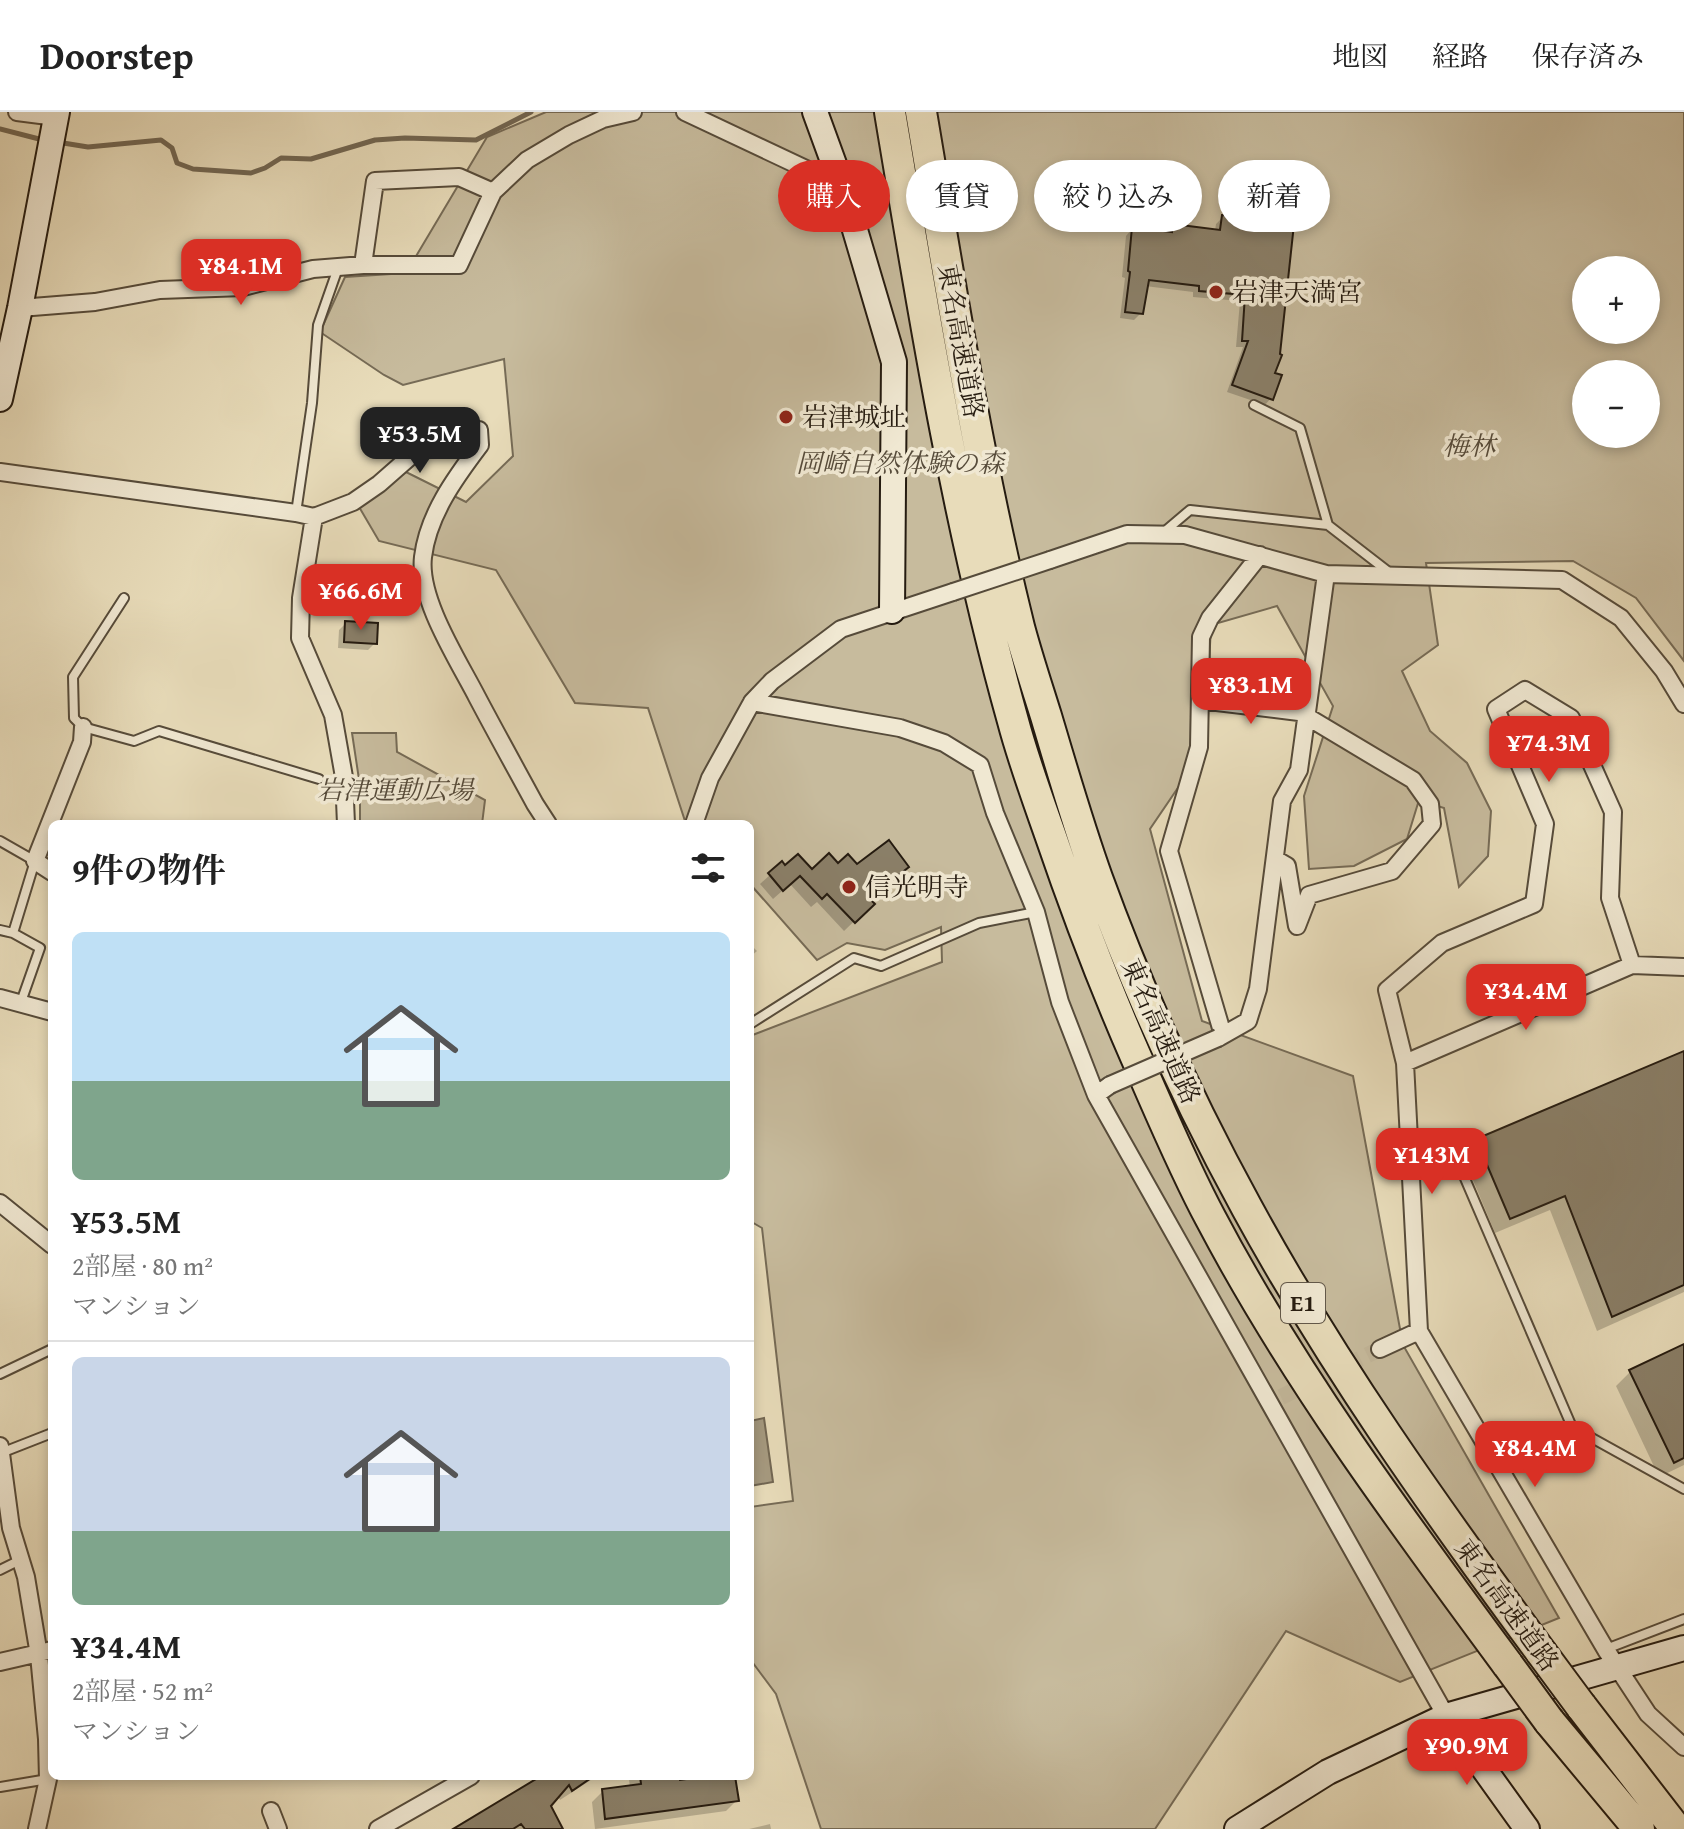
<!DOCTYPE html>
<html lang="ja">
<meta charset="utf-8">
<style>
:root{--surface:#fff;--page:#f2f2f2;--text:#222;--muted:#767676;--line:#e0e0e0;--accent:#d93025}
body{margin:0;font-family:"Gentium Book Plus","Noto Serif JP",serif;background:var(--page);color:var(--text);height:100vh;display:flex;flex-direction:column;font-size:30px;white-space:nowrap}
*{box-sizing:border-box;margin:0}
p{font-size:26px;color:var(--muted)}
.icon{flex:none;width:44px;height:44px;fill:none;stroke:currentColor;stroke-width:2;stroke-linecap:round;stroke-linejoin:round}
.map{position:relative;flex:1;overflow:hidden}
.drawer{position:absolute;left:48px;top:708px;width:706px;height:960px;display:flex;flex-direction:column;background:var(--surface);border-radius:12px;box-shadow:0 4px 12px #0003}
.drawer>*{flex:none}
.banner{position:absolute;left:778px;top:48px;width:760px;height:72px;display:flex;gap:16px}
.controls{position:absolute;left:1572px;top:144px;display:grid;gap:16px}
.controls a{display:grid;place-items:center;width:88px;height:88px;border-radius:50%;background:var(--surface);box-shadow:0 4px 12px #0003;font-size:40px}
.price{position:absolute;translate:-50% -68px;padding:0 18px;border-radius:16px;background:var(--accent);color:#fff;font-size:26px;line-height:52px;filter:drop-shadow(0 2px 4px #0008)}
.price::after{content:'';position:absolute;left:50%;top:48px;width:24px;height:18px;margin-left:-12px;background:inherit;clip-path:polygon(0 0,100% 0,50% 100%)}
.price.on{background:#222;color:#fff}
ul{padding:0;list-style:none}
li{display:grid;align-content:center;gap:16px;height:424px;padding:0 24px}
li+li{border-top:2px solid var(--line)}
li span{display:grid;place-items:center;height:248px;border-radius:12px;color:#555}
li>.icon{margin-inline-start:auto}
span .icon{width:144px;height:144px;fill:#fffc;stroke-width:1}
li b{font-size:34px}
h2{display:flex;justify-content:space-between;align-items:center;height:96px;padding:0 24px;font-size:34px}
.tag{padding:0 28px;border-radius:36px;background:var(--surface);box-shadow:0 4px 12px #0003;font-size:28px;line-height:72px}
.tag.on{background:var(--accent);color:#fff}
header{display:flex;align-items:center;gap:48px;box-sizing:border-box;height:112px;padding:0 40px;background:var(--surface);border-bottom:2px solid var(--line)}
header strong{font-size:38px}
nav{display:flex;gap:44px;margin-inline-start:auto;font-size:28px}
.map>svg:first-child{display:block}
.green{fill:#c7bb9d;stroke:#766b56;stroke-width:2;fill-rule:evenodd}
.water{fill:#a69a80;stroke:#726753;stroke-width:2}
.shadow{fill:#0003}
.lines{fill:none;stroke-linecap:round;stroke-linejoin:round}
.stream{stroke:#726753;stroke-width:5}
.building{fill:#8a7f68;stroke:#251b10;stroke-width:2}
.street-tunnel{stroke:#c1b598;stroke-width:16;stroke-dasharray:16 8;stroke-linecap:butt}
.lane-casing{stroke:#564b3a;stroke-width:12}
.street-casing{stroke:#564b3a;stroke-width:20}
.secondary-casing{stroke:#251b10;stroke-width:28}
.highway-casing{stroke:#251b10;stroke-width:34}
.lane{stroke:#f0e8d2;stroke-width:8}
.street{stroke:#f0e8d2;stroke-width:16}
.secondary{stroke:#f0e8d2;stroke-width:24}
.highway{stroke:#e8dcba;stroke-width:30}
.street-bridge-casing{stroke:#564b3a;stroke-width:20;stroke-linecap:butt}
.highway-bridge-casing{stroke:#251b10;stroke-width:34;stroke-linecap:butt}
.street-bridge{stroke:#f0e8d2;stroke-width:16}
.highway-bridge{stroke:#e8dcba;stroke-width:30}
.poi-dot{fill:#8f2418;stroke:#f0e8d2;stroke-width:3}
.labels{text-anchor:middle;stroke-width:7;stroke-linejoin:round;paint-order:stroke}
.shield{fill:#f0e8d2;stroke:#62584a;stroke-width:2}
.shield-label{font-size:24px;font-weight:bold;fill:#251b10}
.poi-label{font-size:26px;fill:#251b10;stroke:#f0e8d2;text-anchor:start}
.street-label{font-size:26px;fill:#251b10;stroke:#f0e8d2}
.park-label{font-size:26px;font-style:italic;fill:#564b3a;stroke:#f0e8d2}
</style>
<header>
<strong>Doorstep</strong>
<nav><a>地図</a><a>経路</a><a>保存済み</a></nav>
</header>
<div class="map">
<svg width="1684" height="1717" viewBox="0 0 1684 1717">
<rect width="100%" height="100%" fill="#e8dcba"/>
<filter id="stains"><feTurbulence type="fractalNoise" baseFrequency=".0025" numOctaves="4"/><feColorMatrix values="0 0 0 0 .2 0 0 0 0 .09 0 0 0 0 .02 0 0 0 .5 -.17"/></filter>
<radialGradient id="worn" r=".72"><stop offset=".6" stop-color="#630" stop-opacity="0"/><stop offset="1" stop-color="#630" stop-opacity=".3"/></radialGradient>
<path class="green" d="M546,0h1138v549l-48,-63 -63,-37 -147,2 12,82 -36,26 28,60 37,32 24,48 -3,45 -29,31 -15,-79 -25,-8 -12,39 -53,27 -45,3 -5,-73 29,-90 -56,-100 -66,19 -6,123 -55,81 52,192 151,55 50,269 156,273 -159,64 -114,-51 -131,198h-334l-45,-135 -26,-35v-152l43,-6 -31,-273 -12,-7v-185l192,-74 -1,-35 -56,23 -38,-7 -30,17 -67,-76v-60h-64l-38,-116 -73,-5 -79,-133 -117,-29 -24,-41 43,-32 68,34 47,-46 -9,-97 -101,26 -19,-10 -64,-43 25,-55 61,-4 81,-136zM1586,158h60v60h-60zM1586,262h60v60h-60z
M352,621h44l1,19 88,48 -3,24h-122v-38z"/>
<path class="water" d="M764,1306l9,64 -23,4v-65z"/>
<path class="shadow" d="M1223,105l50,157 -2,24 -6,7 -38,-13 16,-45h-7l4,-46 -47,-4v-5l-48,-6 -4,27 -7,7 -14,-2 5,-40 -3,-1 4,-41 6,-7 34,4 7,-7 42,5 1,-7z
M346,511l29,20 -7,7 -30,-2 1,-18z
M782,752l3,4 27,4 56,27 4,5 -28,27 -27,-29 -6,5 -21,-23 -17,15 -13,-15z
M750,832l7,7 -7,6z
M1684,942v238l-87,39 -47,-121 -55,23 -32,-77 15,-15z
M1684,1234v119l-25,12 -43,-91 15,-15z
M545,1664h52l-37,24 -3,-5 -9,11 6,23h-97z
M632,1664h45l1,6 55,-6 4,24 -11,11 -131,18 -3,-27 11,-11 27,-3 -1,-9z
M770,1712l1,5h-22z"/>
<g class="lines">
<path class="stream" d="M0,17l43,11
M57,30l31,5 73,-7 11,8 5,15 16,6 58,4 14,-5 16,-10 30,1 64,-19 30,-2 71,2 55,-28"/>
</g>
<path class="building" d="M1222,103l72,9 -14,130 2,1 -7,18 7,2 -9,25 -41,-15 16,-44h-6l3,-46 -46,-4v-5l-50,-6 -6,34 -18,-2 5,-40 -2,-1 4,-44 40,5v-8l48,6z
M345,509l33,2 -1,21 -33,-2z
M889,728l20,27 -40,31 6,6 -20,19 -28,-29 -5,5 -22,-23 -17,15 -15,-18 14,-12 3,4 13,-11 14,15 17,-16 9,10 10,-9 9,10z
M1684,939v234l-72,32 -47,-121 -55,23 -34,-80z
M1684,1232v114l-10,5 -45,-93z
M541,1664h53l-22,15 -3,-6 -18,21 12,23h-38l-4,-5 -8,5h-60z
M640,1664h39l1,4 28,-4h27l4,25 -134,18 -3,-30 39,-5z"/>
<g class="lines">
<path class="street-tunnel" d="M1281,1285l99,-48"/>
<g class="lane-casing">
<path id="lane" d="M296,401l16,-110 6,-78 20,-57
M1328,413l62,48
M1164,420l26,-22 138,15 -28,-97 -46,-23
M124,486l-51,79 1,41 9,9 51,14 25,-10 160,48
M0,729l35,20 -22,72 27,15 -19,54
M0,818l13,3
M750,912l104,-66 27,8 98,-43 57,-11
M1451,1034l121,281 112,62
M0,1262l52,-25
M1,1341l51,-20
M0,1458l20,-10
M1606,1537l78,-30
M0,1675l48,-8"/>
</g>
<g class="street-casing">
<path id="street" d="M17,0l39,5
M685,0l157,74
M363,153l12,-84 84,-4 34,15
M20,196l75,-6 65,-12 83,-3 70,-18 50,-4h96l34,-73 34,-32 42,-25 34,-16 30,-7
M0,360l296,41 18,4 39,-15 26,-18 41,-36 37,-15 22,-3 1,15c-25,33 -52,70 -57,112 -5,42 35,103 54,140 19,36 39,72 58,107l13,20
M314,405l-13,81 -1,40 33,77 11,62 2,47
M1050,448l77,-26 58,1 141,39 236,6 59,38 43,53 20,33
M1200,588l107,13
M752,590l148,26 44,15 36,22 15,48 41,99 24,90 36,93
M694,712l16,-46 42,-76 20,-21 69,-52 112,-37
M1275,747l12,7 10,60 12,-31 83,-24 40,-47 -2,-20 -17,-24 -107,-64
M52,760l-17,-11 47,-119 1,-15
M1632,853l-22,-67 3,-86 -42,-94 -46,-28 -29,19 49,115 -11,80 -92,39 -55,47 18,73 14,268 187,319 42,64 36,33
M0,886l52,14
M1223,923l-54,-184 30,-104 2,-110 9,-19 50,-63
M1218,926l30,-17 10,-32 24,-188 17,-31 27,-196
M1405,951l227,-98 52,2
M1110,973l-14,10 350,621
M0,1091l52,42
M1380,1237l39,-18
M0,1334l11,82 15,49 13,78 8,84 1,40 -11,50
M0,1550l52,-12
M271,1699l7,18
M378,1717l93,-53"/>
</g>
<g class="secondary-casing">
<path id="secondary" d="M815,0l27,74 52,176 -2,249
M0,287l20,-91 37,-196
M1446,1604l81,113
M1237,1717l91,-57 118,-56 238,-68"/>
</g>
<g class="highway-casing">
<path id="highway" d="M890,0c34,204 67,409 123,609 10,38 24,76 37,113 26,76 54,150 86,223 24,54 47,110 75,162 82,156 192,304 297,446
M921,0c29,172 56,346 98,515 8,30 18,60 27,89 16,54 32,109 51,162 41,113 92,224 150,330 85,156 189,302 294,444
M1581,1594l95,123
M1549,1609l90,108"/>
</g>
<use href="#lane" class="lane"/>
<use href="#street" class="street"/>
<use href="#secondary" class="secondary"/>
<use href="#highway" class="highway"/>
<g class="street-bridge-casing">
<path id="street-bridge" d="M953,480l97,-32
M1110,973l108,-47"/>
</g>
<g class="highway-bridge-casing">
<path id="highway-bridge" d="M1541,1540l40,54
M1508,1553l41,56"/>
</g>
<use href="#street-bridge" class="street-bridge"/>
<use href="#highway-bridge" class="highway-bridge"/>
</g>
<g class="poi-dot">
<circle cx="1216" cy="180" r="8"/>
<circle cx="786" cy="305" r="8"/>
<circle cx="849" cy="775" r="8"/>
</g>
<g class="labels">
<rect class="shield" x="1281" y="1171" width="44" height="40" rx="6"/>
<g class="shield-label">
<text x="1303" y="1199">E1</text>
</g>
<g class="poi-label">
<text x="1232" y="189">岩津天満宮</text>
<text x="802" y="314">岩津城址</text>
<text x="865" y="784">信光明寺</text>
</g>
<g class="street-label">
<text transform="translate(961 229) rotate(80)" y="9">東名高速道路</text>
<text transform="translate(1161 919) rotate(66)" y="9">東名高速道路</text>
<text transform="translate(1507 1493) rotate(54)" y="9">東名高速道路</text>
</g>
<g class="park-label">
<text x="1469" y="343">梅林</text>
<text x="900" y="360">岡崎自然体験の森</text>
<text x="395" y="687">岩津運動広場</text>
</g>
</g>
<rect width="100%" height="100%" filter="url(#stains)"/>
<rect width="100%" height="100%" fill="url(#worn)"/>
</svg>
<div class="controls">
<a>+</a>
<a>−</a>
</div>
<b class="price" style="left:241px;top:195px">¥84.1M</b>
<b class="price on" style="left:420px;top:363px">¥53.5M</b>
<b class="price" style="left:361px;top:520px">¥66.6M</b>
<b class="price" style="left:1251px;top:614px">¥83.1M</b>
<b class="price" style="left:1549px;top:672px">¥74.3M</b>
<b class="price" style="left:1526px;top:920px">¥34.4M</b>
<b class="price" style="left:1432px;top:1084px">¥143M</b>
<b class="price" style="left:1535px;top:1377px">¥84.4M</b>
<b class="price" style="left:1467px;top:1675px">¥90.9M</b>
<div class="banner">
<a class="tag on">購入</a>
<a class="tag">賃貸</a>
<a class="tag">絞り込み</a>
<a class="tag">新着</a>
</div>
<section class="drawer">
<h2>9件の物件<svg class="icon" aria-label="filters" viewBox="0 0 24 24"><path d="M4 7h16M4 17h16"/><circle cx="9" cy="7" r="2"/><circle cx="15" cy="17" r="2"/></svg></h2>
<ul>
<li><span style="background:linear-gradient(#bfe0f5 60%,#7fa58c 0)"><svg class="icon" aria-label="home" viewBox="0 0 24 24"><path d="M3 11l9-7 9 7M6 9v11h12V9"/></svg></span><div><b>¥53.5M</b><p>2部屋 · 80 m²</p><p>マンション</p></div></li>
<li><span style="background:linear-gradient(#c9d6e8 70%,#7fa58c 0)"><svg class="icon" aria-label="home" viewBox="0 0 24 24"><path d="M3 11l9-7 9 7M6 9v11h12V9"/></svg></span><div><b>¥34.4M</b><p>2部屋 · 52 m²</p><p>マンション</p></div></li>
</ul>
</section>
</div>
